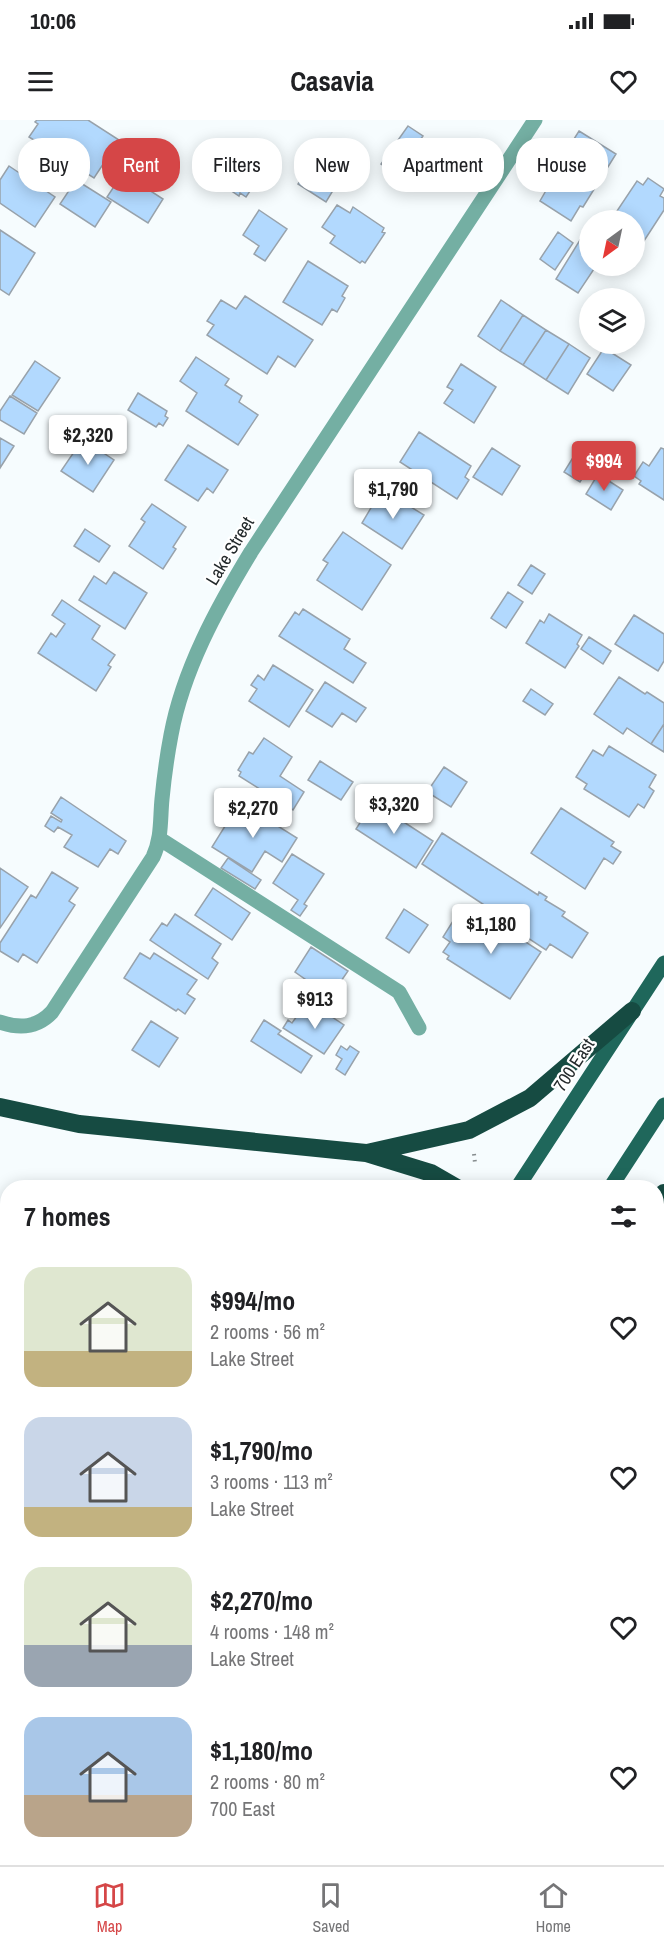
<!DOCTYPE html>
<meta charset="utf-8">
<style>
:root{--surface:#fff;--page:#f2f2f2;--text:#202124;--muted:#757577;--line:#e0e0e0;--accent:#d54647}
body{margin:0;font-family:"Archivo Narrow",sans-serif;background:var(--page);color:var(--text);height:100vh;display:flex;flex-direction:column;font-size:22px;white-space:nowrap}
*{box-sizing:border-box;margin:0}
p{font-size:20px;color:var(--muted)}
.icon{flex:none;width:33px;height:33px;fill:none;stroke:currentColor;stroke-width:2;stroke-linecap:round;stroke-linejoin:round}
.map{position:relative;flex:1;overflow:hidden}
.details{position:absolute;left:0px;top:1060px;width:664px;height:686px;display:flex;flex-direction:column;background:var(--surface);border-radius:24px 24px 0 0;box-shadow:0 3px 15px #0003}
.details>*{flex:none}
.guide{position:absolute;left:18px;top:18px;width:628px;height:54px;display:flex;gap:12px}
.needle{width:39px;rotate:213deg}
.controls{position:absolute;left:579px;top:90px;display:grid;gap:12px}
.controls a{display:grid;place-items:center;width:66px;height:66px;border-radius:50%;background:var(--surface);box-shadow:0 3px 15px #0003;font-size:30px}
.price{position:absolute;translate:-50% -51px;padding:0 14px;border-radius:6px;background:#fff;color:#222;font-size:20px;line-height:39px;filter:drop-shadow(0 2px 3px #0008)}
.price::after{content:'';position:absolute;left:50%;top:36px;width:18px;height:14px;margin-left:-9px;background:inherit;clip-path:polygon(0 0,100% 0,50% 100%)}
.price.active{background:var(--accent);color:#fff}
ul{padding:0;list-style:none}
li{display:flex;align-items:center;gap:18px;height:150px;padding:0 24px}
li span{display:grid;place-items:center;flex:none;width:168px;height:120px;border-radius:18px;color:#555}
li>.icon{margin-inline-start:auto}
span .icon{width:72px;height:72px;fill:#fffc;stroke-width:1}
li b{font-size:26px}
h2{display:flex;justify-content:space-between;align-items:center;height:72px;padding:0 24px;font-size:26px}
.tag{padding:0 21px;border-radius:24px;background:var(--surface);box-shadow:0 3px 15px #0003;font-size:21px;line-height:54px}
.tag.active{background:var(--accent);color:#fff}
.status{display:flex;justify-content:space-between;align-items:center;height:42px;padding:0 30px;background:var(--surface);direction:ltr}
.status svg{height:16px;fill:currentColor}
header{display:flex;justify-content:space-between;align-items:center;height:78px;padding:0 24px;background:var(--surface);font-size:27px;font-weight:700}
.tabs{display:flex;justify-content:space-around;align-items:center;height:84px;border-top:2px solid var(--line);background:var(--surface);font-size:16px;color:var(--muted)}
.tabs a{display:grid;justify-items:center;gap:3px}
.tabs .active{color:var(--accent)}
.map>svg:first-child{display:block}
.building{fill:#b2d9fe;stroke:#98a2ab;stroke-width:1.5}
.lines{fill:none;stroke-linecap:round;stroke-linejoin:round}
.path{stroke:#868c8e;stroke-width:4;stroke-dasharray:1.5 4.5;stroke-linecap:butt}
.minor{stroke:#74afa3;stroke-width:15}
.major{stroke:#1f675b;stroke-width:15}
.highway{stroke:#164b42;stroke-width:18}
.labels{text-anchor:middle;stroke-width:4.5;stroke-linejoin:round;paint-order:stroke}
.street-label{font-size:18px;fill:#242a2c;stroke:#fff}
</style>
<div class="status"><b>10:06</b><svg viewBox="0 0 49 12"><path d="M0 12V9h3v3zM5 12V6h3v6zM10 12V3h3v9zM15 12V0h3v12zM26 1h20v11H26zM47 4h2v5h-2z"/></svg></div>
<header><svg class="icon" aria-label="menu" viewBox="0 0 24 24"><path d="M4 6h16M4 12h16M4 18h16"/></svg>Casavia<svg class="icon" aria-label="heart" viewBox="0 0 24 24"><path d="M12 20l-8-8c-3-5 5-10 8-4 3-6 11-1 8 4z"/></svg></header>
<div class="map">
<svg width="664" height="1745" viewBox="0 0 664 1745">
<rect width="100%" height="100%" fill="#f6fcfe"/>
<path class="building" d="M37,0h51l31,20 -25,38 -65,-41 9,-13 -3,-2z
M408,6l15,10 -8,11 11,8 -19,26 -26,-17z
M579,11l37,23 -33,53 -3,-1 -9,15 -31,-20 8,-14 -3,-2z
M228,36l25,17 -1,3 10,7 -3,6 -5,-4 -8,12 -6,-4 -1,3 -25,-17z
M313,41l27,18 -14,23 -28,-18z
M9,46l46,31 -20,30 -35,-24v-23z
M123,53l40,26 -15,24 -41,-26z
M648,58l16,11 -4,7 4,2v12l-22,34 -8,-4v-20h-23l26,-39 6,4z
M76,60l35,22 -16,25 -35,-23z
M337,85l13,8 3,-6 31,21 -2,4 3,1 -20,30 -3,-2 -2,2 -30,-20 5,-7 -13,-9z
M259,90l28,19 -22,32 -11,-7 5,-8 -16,-11z
M0,110l35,23 -26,42 -9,-6z
M558,112l15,11 -18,27 -15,-11z
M580,120l10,6v20h6l-18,27 -22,-14z
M308,141l40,25 -6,10 3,2 -8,14 -5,-3 -10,16 -39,-23z
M245,176l68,44 -18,27 -17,-11 -11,18 -60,-39 7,-10 -7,-4 14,-21 15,9z
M501,180l22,15 -23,36 -22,-15z
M523,195l23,15 -23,35 -23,-14z
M546,210l23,14 -23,36 -23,-15z
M569,224l21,14 -22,36 -22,-14z
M604,228l27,17 -18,26 -26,-17z
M196,237l33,22 -4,6 17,11 -3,6 19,13 -20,30 -52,-34 11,-18 -17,-12z
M35,241l25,17 -22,33 -26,-16z
M461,244l35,23 -22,36 -30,-20 9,-13 -6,-3z
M138,273l29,18 -2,5 3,2 -5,8 -4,-3 -3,4 -28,-17z
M10,276l27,17 -13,21 -24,-14v-9z
M419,312l52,34 -6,11 4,3 -12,19 -57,-37z
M0,318l14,8 -14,22z
M87,322l27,18 -21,32 -32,-21 15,-22 4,3z
M188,325l40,25 -15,23 -6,-5 -9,13 -33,-21z
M492,328l28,18 -18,29 -29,-18z
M661,328l3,1v51l-25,-16 2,-3 -7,-5 9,-14 6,4z
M577,331l16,10 -13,21 -16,-10z
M598,354l25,16 -12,20 -25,-16z
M388,373l36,22 -22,34 -40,-26 13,-22 6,4z
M152,384l34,23 -13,20 3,2 -13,20 -34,-23 16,-24 -4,-3z
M85,409l25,17 -11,16 -25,-16z
M343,412l48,33 -29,45 -45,-30 11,-17 -5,-3z
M531,445l14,9 -13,20 -14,-9z
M114,452l33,21 -22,36 -46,-29 15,-24 12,8z
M508,472l15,10 -17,26 -15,-10z
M62,480l38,26 -8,13 23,16 -7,10 3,2 -15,24 -58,-38 13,-20 5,4 9,-13 -13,-9z
M303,489l47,30 -6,10 22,14 -13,20 -74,-47 16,-24 4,3z
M549,494l33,21 -5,9 2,2 -14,22 -39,-25 14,-23 4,3z
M634,495l30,19v27l-6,10 -43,-27z
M589,517l22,14 -8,13 -22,-15z
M273,545l40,25 -24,37 -40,-26 8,-12 -6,-4 7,-10 6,5z
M619,557l26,17 2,-2 17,11v21l-13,20 -24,-16 -4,6 -29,-20z
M325,562l41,26 -10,14 -14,-9 -10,14 -26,-16z
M531,569l22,15 -8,11 -22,-14z
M664,604v28l-13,-8z
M264,618l28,19 -12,19 24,16 -11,18 -54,-34 2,-4 -3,-2 11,-18 4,2z
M609,626l47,29 -7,12 5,4 -10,17 -6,-4 -9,13 -45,-28 3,-5 -11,-7 17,-27 10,6z
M320,641l33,21 -12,18 -33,-20z
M444,647l23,15 -16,25 -24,-15z
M61,677l65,44 -8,13 -8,-5 -12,18 -34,-20 8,-12 -14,-8 -4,5 -9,-6 6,-10 10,6 1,-2 -11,-7z
M373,682l60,39 -17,27 -60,-39z
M246,686l51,32 -15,24 -17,-11 -13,21 -40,-25 23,-37 6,4z
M561,688l53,34 -3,4 10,6 -8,12 -9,-6 -19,31 -54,-36z
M442,713l96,62 1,-3 8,5 -2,3 20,12 -3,4 26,17 -16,25 -22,-14 -4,6 -50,-33 2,-3 -76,-50z
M292,734l32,20 -20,30 3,2 -7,10 -9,-6 7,-10 -25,-17z
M228,738l33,22 -6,9 -34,-21z
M0,748l28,19 -28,41z
M52,752l26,16 -9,13 6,4 -38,58 -14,-9 -5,8 -18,-11v-8l31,-48 5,3z
M213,768l37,25 -18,27 -37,-25z
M404,789l24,16 -19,28 -23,-15z
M175,794l46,30 -9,14 6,5 -10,16 -58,-39 12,-17 5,3z
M489,798l52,34 -31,47 -63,-40 2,-3 -6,-4 7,-10 -7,-5 10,-16 13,8 2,-3 11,7z
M311,827l37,24 -22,32 -22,-14 5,-7 -14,-10z
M140,833l10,6 4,-6 43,27 -10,14 8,5 -10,15 -7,-5 -2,2 -52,-33z
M302,889l16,10 5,-8 21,14 -20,29 -41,-26 5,-8 4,3z
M264,900l17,11 -3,3 34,22 -11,17 -50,-32z
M151,901l27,17 -19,29 -27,-17z
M341,926l6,4 3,-4 9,6 -14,23 -9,-6 6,-10 -6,-4z
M0,1495l8,1v31l-8,-2z
M0,1632l8,5v35l-8,11z"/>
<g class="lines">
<path class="path" d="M474,1034l1,9"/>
<path class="minor" d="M160,719l239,153 20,36
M0,902c20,7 37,6 52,-10l101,-155c9,-19 7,-38 9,-58 2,-21 5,-43 9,-64 12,-65 46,-127 80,-183l284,-432"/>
<path class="major" d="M517,1068l147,-225
M610,1068l54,-83
M64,1745l4,-7
M165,1745l4,-7"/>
<path class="highway" d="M0,987l79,17 287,29 65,20 26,15
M367,1033l102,-23 61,-32 102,-87
M657,1092l7,-19
M657,1122l7,20
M0,1150l8,2
M657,1195l7,4
M0,1248l8,2
M657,1392l7,3
M0,1408l8,4
M657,1505l7,3
M657,1673h7
M182,1745l13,-7"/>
</g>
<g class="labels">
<g class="street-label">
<text transform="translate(230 431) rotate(-59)" y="6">Lake Street</text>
<text transform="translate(574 945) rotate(-57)" y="6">700 East</text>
</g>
</g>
</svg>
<div class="controls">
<a><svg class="needle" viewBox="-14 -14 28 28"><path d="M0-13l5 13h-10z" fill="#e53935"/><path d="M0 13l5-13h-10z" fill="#757577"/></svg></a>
<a><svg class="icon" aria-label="layers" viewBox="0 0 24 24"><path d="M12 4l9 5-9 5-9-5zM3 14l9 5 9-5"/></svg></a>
</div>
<b class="price" style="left:88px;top:346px">$2,320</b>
<b class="price active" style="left:604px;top:372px">$994</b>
<b class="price" style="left:393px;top:400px">$1,790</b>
<b class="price" style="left:394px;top:715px">$3,320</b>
<b class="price" style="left:253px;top:719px">$2,270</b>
<b class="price" style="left:491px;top:835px">$1,180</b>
<b class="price" style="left:315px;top:910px">$913</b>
<div class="guide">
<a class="tag">Buy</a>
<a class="tag active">Rent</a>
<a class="tag">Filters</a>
<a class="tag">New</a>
<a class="tag">Apartment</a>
<a class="tag">House</a>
</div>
<section class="details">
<h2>7 homes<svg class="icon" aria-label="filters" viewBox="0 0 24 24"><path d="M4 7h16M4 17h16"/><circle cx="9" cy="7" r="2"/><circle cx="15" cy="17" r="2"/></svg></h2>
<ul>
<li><span style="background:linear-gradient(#dfe7d0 70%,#c2b280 0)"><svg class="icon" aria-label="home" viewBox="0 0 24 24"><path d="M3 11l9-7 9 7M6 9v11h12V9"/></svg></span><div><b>$994/mo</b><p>2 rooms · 56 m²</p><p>Lake Street</p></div><svg class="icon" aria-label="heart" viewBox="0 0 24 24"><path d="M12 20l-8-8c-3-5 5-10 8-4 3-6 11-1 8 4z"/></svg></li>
<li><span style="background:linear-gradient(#c9d6e8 75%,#c2b280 0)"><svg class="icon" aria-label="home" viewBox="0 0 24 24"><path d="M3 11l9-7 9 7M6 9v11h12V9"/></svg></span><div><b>$1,790/mo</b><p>3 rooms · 113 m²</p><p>Lake Street</p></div><svg class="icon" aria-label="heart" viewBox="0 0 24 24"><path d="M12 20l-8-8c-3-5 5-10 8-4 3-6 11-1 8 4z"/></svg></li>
<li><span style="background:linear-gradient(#dfe7d0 65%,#9aa5b1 0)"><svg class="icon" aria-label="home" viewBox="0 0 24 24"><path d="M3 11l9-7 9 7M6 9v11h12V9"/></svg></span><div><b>$2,270/mo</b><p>4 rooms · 148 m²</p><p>Lake Street</p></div><svg class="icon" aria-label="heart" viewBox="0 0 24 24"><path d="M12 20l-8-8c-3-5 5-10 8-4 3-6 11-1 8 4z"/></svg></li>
<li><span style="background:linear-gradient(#a9c7e8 65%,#b9a48a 0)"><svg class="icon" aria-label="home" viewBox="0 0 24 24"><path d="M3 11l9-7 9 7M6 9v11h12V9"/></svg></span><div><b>$1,180/mo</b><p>2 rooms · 80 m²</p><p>700 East</p></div><svg class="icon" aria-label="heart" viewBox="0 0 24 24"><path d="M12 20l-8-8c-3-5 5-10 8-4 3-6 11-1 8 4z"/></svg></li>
</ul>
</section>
</div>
<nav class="tabs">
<a class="active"><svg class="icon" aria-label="map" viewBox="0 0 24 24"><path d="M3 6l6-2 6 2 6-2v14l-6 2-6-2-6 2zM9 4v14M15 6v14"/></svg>Map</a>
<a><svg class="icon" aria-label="saved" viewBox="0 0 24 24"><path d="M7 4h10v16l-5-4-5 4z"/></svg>Saved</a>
<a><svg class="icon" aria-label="home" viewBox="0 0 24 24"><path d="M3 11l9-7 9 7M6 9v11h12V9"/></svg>Home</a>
</nav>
